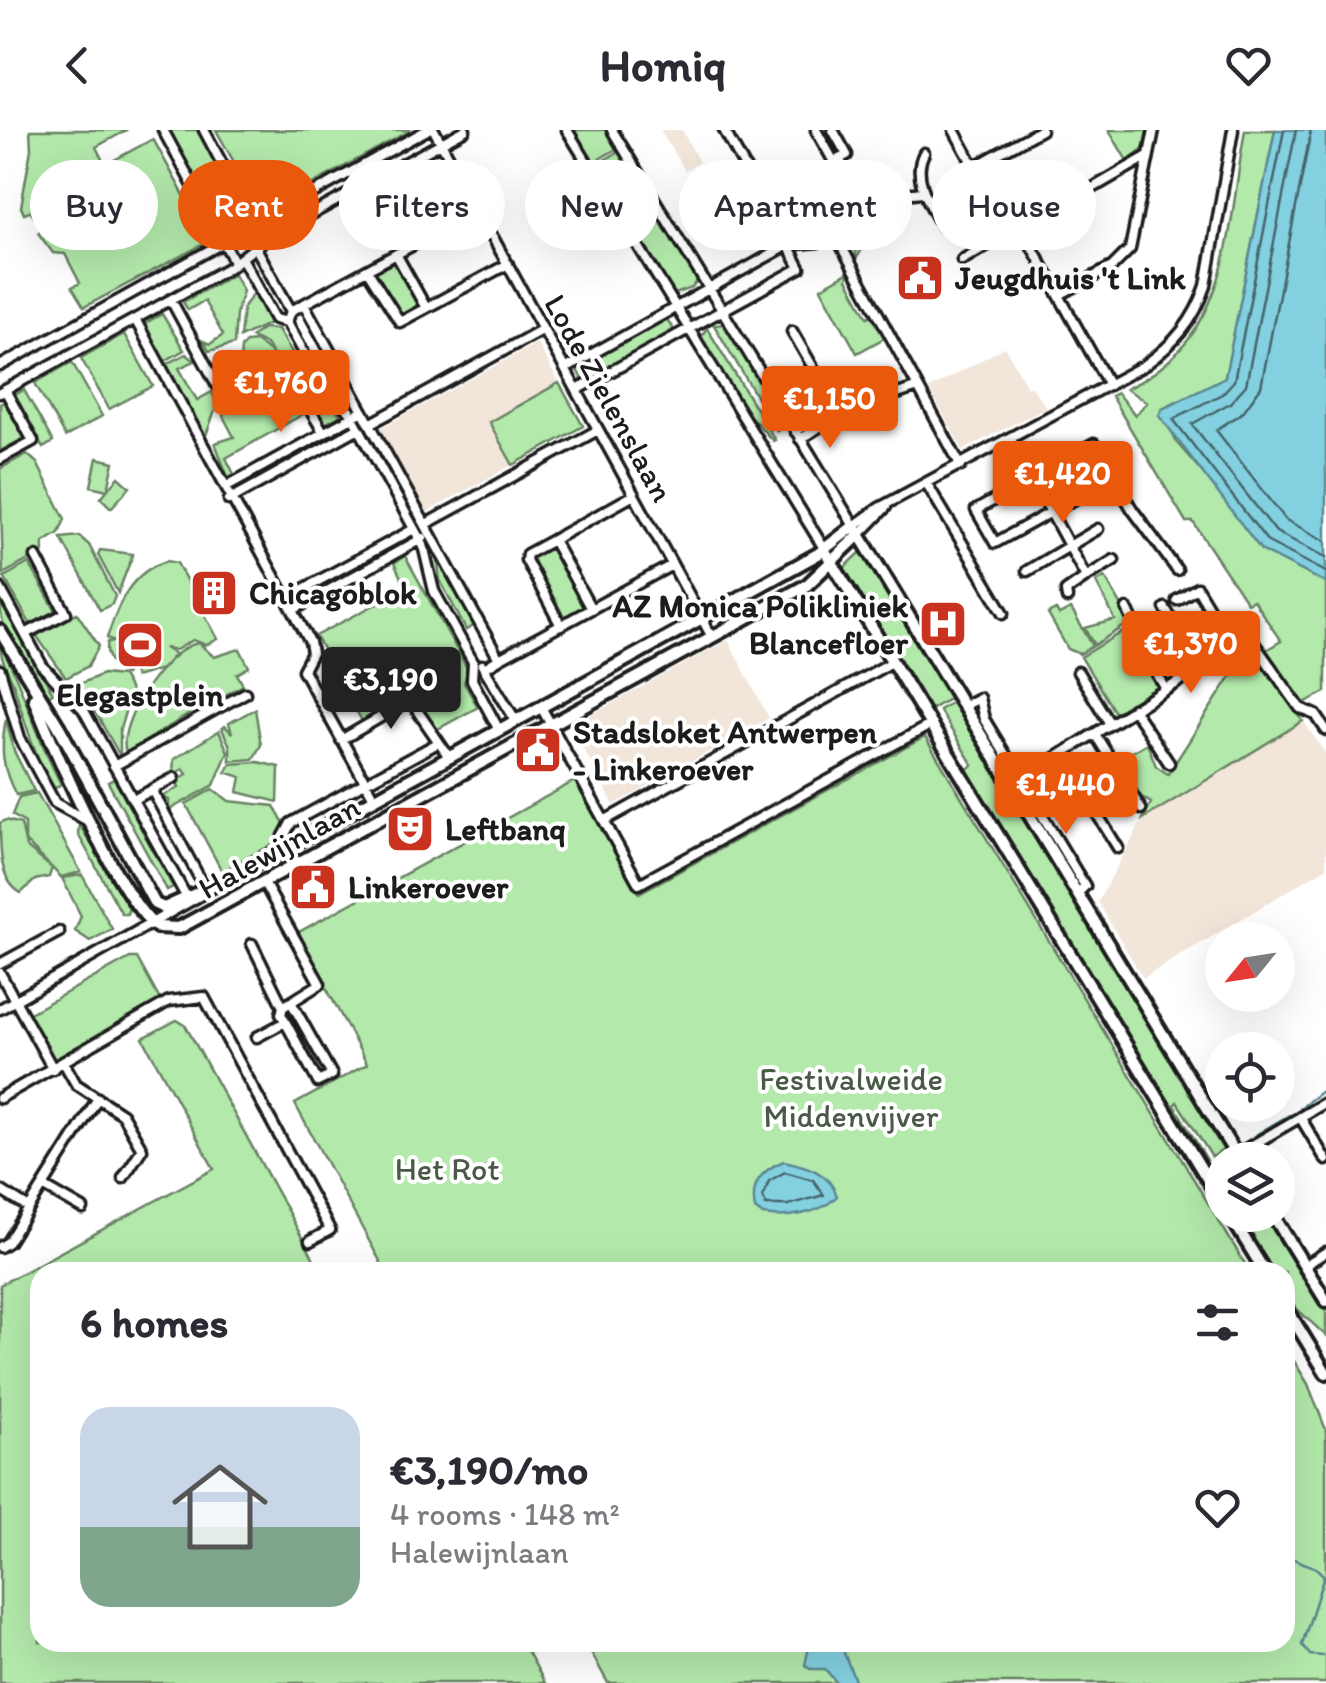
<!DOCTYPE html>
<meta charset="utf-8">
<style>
:root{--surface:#fff;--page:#f2f2f3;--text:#2b2b33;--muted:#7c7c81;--accent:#ea580c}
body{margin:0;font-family:Itim,sans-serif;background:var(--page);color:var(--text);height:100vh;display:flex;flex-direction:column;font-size:38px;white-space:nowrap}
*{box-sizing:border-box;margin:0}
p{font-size:32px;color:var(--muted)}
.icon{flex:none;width:55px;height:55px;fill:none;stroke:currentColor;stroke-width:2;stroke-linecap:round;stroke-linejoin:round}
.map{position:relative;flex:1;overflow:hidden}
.details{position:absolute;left:30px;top:1132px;width:1265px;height:390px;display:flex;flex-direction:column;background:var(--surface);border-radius:30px;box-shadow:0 10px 40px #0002}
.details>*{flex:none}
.hud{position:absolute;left:30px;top:30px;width:1268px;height:90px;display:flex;gap:20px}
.needle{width:65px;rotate:240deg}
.tools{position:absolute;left:1205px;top:792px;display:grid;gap:20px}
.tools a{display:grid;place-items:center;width:90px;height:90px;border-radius:50%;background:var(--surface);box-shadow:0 10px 40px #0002;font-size:50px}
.price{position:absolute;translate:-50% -85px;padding:0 22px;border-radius:10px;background:var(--accent);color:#fff;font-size:32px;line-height:65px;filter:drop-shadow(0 2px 5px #0008)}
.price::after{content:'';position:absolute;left:50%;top:60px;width:30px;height:22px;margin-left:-15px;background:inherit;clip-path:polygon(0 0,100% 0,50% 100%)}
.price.on{background:#222;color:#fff}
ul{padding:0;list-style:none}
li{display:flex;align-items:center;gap:30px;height:250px;padding:0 50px}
li span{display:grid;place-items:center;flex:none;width:280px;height:200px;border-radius:30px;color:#555}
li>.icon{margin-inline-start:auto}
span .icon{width:120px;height:120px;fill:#fffc;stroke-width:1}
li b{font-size:42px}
h2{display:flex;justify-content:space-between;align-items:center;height:120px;padding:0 50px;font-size:42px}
.pill{padding:0 35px;border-radius:45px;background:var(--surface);box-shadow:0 10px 40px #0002;font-size:35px;line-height:90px}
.pill.on{background:var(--accent);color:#fff}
header{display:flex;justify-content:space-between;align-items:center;height:130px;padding:0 50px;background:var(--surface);font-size:45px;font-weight:800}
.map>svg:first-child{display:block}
.built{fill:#f2e5da}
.green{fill:#b3e9ab;stroke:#688264;stroke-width:2.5}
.water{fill:#83d0e1;stroke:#5a8892;stroke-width:2.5}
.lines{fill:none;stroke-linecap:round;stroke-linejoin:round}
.shore{stroke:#45646b;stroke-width:2.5}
.stream{stroke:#5a8892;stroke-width:2.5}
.minor-casing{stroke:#1c1c1c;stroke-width:15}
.major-casing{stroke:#1c1c1c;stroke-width:18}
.minor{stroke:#fff;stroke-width:8}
.major{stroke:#fff;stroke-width:10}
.labels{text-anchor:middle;stroke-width:8;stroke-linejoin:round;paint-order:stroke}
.poi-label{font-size:32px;font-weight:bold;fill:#1c1c1c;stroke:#fff;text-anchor:start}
.street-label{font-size:32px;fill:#1c1c1c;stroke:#fff}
.park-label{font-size:32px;fill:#495a47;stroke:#fff}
</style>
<header><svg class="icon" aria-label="back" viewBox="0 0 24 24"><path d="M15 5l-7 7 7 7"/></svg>Homiq<svg class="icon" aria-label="heart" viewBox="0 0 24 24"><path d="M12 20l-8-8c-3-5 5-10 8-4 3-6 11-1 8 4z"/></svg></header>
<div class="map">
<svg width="1326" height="1553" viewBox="0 0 1326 1553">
<rect width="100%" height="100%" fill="#fff"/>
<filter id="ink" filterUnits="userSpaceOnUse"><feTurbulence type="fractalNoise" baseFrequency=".01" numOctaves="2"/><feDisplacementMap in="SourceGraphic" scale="20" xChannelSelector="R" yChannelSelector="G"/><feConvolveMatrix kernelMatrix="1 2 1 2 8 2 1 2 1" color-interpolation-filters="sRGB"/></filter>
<g filter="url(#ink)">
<path class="built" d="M660,0h22l17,32 -14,9z
M537,213l46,83 -158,87 -46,-84z
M1005,217l22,40 4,-1 15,21 -83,43 -34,-61z
M728,510l41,78 -155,87 -43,-79z
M1303,591l23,33v114l-183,110 -45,-76 45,-83z"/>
<path class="green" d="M30,0h97l-31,17 9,18 48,-26 56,102 -125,66 -12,-20 8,-4 -15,-29 -12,-1 -15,-20 5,-4 -13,-18 -6,3 -3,-7 10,-58z
M167,0h30l51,89 -27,12z
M216,0h195l-146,80 -4,-3 -9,9 4,-15z
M572,0h35l11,18 -26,15z
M1109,0h38l-4,19 -16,12z
M1245,0h30l-50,248 -63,30 15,35 52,60 32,47 65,33v109l-22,11 -38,-53 15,-9 -28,-41 -6,3 -54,-81h-7l-75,-126 6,-3 18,22 12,-13 -21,-13c106,-49 101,-158 119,-259z
M620,21l37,61 -26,16 -37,-62z
M872,77l-1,28 -15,24 -2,-37z
M659,85l39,65 -6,8 -20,7 -39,-64z
M394,132l24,43 -18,11 -24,-44z
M849,142l-2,7 21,38 7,-3 13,22 -31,17 -36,-65z
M234,144l9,17 -7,23 -2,30 -25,7 -6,-10 7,3 13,-9 -19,-34 -16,9 -5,-8z
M254,163l16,30 -30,14 3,-29z
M162,184l22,36 -21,12 -21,-37z
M667,189l7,12 -91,50 -7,-13z
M725,194l56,94 4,8 -8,5 -63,-106z
M263,198l15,1 34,57 29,29 -18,10 -8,-15 -17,-10 -3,5 12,7 -81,46 8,16 -6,3 -13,-34 19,-6 -11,-21 16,-37 2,-31 5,-6 10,-1 17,14 -7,-11 -15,-7z
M707,198l68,112 -2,1 -38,-42 -36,-60z
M124,204l29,52 -44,23 -28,-51z
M186,224l9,7 -16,7 18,32 15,-8 5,13 -12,33 -40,-73z
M72,232l30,54 -37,21 -30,-54z
M559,253l24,43 -70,39 -24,-43z
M24,260l29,52 -10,6 -30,-52z
M4,272l20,36 -24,13v-47z
M27,324l10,9 28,56 -6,14 -16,10v9l-40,22 -3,-105z
M97,328l17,4 -6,27 11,-12 11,10 -19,21 -10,-10 6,-8 -16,-4z
M79,406l10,9 26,51 -3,8 -12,6 -39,-72z
M550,417l33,60 -19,10 -32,-60z
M100,420l33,4 -15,39 -20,-38z
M436,420l41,74 -11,6 -26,-50z
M862,421l90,146 -26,15 -84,-142z
M405,426l63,114 -4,13 14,24 -44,24 -22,-37 -50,27 -46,-85 90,-48 -12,-25z
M167,431l10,2 41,76 -12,6 -13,-5 -17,10 -11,-2 10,6 -13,15 -27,8 -4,-11 -6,9c-11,-6 -21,-20 -17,-33l7,-1 -8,-3c11,-34 23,-66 60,-77z
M29,433l28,50 -25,14 -28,-50z
M1105,447l26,45 -36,23 -10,-17 30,-8 -19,-38z
M0,472l53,91 -4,2c-21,-24 -49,-58 -49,-93z
M1071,479l22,37 -13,8 -12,-5 -20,-35 8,-4 3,5z
M77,483l22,33 -11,20 -22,12 -30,-43z
M1131,497l31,57 -47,29 -34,-56z
M1243,509l60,82 -160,98 8,-16 -8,-5 -5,3 -24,-39 33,-19 9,23 12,8 63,-98z
M199,513l15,14 26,-8 9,18 -12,7 6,11 -30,17 -4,8 -5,-5 -78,48c-11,-31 43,-107 73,-110z
M0,514c25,45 36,94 61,140l-8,5c-18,-34 -27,-63 -38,-100 -5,-17 -15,-27 -15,-45z
M103,544l19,2 9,16 -11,37v27l-23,-41 -25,-28z
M954,571l273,446 -15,10 -35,-55 -3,3 33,55 -3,2 -241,-390 10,-7 -34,-55z
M255,579l6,36 -8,14 -23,2v-15l-8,-17 3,-3 7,7 -3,-10z
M6,589l8,32 20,40 -18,4c-14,-26 -16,-47 -10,-76z
M219,601l9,21 -14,33 -45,25v-10l-7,-3 17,-10 -3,-7 11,-6 -4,-5 -10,6 1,-16z
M925,607l325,535h-864l-91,-168 72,-40 -70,-131 278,-152 64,112z
M258,632l21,5 -1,35 -40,-10 3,-15 -15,-5 5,-8z
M114,649l59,108 -6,3 -59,-108z
M213,659l16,12 45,5 10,17 -7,19 -55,29 -36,-67z
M37,663l44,79 -20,5 -36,-36v-18l-13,-8 7,-18z
M6,690l15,4 5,23 26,21 -3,9 -14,3 -14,13c-21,-12 -21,-41 -21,-70z
M79,694l50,83 -2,7h-5l-44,-80z
M82,745l30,54 -22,12 -15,-10 6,-15 -19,-38z
M130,828h7l24,44 -107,59 -26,-47z
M177,890l8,5 136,247h-281v370l483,1 22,40h-545v-398l214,-116 -71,-131z
M1241,1085l29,3 56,92v26l-41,-38v-26h-17l-19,-31 5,-4z
M1285,1216l23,38 18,46v253h-718l-22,-40 699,-1z"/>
<path class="water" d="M1275,0h51v453l-65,-33 -102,-135 3,-6 63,-32z
M784,1031c23,5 45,11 53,35 -16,18 -51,23 -74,19l-8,-6c-5,-25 6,-39 29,-48z
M810,1513h30l16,40h-19l-12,-14h-15l-5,-4z"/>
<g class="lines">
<path class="shore" d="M1284,0l-50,251 -12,13 -49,25 95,123 58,30
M1296,0l-50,255 -16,18 -38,21 84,108 50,25
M1311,0l-50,257 -18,25 -27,18 70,90 40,21
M785,1042l28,8 11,15 -36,10h-22l-3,-8 6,-16z"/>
<path class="stream" d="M1300,978l26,-20
M1257,1004l32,-19
M1285,1368l6,60 25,10 8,8 -22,69 8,10 13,1"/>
<g class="minor-casing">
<path id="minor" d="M163,0l72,133
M204,0l59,111
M434,0l278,507
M567,0l258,420
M612,0l242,396 25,-18 266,-143c30,-22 49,-44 61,-79l27,-156
M724,0l65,116
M816,0l18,32 5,-3 25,43
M833,0l14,25 -8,4
M954,0l56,102 12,-3 87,156
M924,23c-13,24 6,52 18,73
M974,37l67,-37
M1022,99l126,-73
M838,110l123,226
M256,118l35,63 -4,11 32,58 31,32 73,133 11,46 39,71 -1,18 27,50
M396,124l30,54
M242,128l33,61 12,3
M962,130l48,-28
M800,138l-12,-23 50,-5c-6,-43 56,-45 85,-48
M367,140l33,52 108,-58
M1059,165l53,-28 18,-18 24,-119
M171,170l46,85
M304,174l195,355 -13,8
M291,181l187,-101
M135,189l175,323 2,11 -9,17 71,128
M792,201l48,83
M0,236l427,-236
M565,239l223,-124
M577,260l223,-122
M0,263l230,-126 33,-26 202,-111
M312,283l12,20
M370,294l173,-95
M795,301l41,-24
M800,309l40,-25 78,-27
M1011,309l75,138 -20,14 1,7
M0,329l33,-18 -28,-51
M927,354l77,129
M227,356l136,-75
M229,370l130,-72
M980,378l114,-64 38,65 45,61
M976,380l19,33 118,-65
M426,394l172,-94
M859,405l27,-28
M553,410l81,-45
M1027,441l71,-42
M1086,447l28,-17
M0,458l43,79 40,42 104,189
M285,469l129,-70
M1165,478l29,49
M1127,479l8,16 1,14 30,50
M293,480l130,-72
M1218,493l16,-8 66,93 16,7 10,15
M561,496l-35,-66 1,-6 26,-14 38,69
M25,504l41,-21 -30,-56
M499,529l173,-94
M482,535l34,56
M0,540l20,68 35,65 31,17
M1078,542l32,52
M963,576l16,-8 5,21 101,167 -8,8
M541,577l98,177 291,-159
M1133,579l36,54
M1095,604l46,75
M341,610l69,-40 39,57
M1061,625l57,93
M114,636l131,-73
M1021,649l159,-98 27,-48 11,-10 -21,-35 -20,12
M152,660l48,89
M133,670l41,-22
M604,691l288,-159
M288,716l-4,-10 7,-13 145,-79
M264,753l56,101 -37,23 -2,7 37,68 14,-7 -41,-73
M252,814l31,63
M0,834l59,-32
M0,843l53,96
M0,879l201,-114
M257,907l28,-15
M64,933l12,21 46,30 20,35 -19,29
M0,968l169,-97 35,-4 126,233 -20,11
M1300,987l26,43
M1227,1030l99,-58
M1207,1047l15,-14
M1207,1047l15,-4
M43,1056l40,23
M0,1060l29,18
M0,1117l8,-5 90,-144
M1304,1136l22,-14"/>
</g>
<g class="major-casing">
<path id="major" d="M828,426l394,647
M0,501l59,96 96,177 9,4 67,-30 587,-324 36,-28 385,634
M34,568c17,46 87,204 123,229l22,1 628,-343 52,-50
M1230,1085l35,57
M1273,1085l53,86
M1285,1176l41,67"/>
</g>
<use href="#minor" class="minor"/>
<use href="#major" class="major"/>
</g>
</g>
<defs>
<g id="civic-square" transform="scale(2.5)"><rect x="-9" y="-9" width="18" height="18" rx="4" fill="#c8321e" stroke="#fff"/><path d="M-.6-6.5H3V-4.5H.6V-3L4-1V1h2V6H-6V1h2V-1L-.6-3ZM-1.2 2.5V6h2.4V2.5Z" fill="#fff"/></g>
<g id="building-square" transform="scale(2.5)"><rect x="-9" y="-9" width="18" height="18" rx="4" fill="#c8321e" stroke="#fff"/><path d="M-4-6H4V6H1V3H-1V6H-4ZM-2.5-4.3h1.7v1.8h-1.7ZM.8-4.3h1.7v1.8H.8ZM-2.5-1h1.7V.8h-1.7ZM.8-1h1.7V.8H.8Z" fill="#fff"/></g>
<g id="hospital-square" transform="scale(2.5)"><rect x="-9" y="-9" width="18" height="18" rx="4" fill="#c8321e" stroke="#fff"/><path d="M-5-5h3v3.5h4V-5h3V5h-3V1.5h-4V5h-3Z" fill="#fff"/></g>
<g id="stadium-square" transform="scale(2.5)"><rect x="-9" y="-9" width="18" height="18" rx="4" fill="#c8321e" stroke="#fff"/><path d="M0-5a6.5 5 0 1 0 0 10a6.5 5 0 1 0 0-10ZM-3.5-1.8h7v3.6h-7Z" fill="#fff"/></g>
<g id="theatre-square" transform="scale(2.5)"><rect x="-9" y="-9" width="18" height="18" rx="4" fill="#c8321e" stroke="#fff"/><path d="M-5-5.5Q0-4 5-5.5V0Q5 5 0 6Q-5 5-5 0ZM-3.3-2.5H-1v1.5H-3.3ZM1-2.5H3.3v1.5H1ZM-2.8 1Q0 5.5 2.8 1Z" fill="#fff"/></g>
</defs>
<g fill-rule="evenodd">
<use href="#civic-square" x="920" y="148"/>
<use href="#building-square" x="214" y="463"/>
<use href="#hospital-square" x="943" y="494"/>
<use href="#stadium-square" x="140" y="515"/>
<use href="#civic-square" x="538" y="620"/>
<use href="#theatre-square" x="410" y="699"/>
<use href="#civic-square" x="313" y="757"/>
</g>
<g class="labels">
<g class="poi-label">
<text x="955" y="159">Jeugdhuis 't Link</text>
<text x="249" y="474">Chicagoblok</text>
<text x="908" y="487" text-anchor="end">AZ Monica Polikliniek<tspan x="908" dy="37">Blancefloer</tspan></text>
<text x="140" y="576" text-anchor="middle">Elegastplein</text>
<text x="573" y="613">Stadsloket Antwerpen<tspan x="573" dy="37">- Linkeroever</tspan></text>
<text x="445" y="710">Leftbanq</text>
<text x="348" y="768">Linkeroever</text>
</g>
<g class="street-label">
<text transform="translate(609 268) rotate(61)" y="11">Lode Zielenslaan</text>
<text transform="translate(279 717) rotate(-29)" y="11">Halewijnlaan</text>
</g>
<g class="park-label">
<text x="851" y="960">Festivalweide<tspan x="851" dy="37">Middenvijver</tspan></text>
<text x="447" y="1050">Het Rot</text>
</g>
</g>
</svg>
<div class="tools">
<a><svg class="needle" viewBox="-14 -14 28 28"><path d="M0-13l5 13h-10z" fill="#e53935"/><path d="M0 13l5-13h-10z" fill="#7c7c81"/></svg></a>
<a><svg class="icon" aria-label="locate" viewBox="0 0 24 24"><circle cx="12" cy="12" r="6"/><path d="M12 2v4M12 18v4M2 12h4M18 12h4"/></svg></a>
<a><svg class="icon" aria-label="layers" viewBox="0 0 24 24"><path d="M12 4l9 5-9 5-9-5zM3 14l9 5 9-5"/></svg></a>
</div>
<b class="price" style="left:281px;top:305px">€1,760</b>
<b class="price" style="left:830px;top:321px">€1,150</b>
<b class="price" style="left:1063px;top:396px">€1,420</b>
<b class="price" style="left:1191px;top:566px">€1,370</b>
<b class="price on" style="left:391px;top:602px">€3,190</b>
<b class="price" style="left:1066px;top:707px">€1,440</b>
<div class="hud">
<a class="pill">Buy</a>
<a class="pill on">Rent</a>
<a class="pill">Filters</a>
<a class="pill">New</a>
<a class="pill">Apartment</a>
<a class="pill">House</a>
</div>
<section class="details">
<h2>6 homes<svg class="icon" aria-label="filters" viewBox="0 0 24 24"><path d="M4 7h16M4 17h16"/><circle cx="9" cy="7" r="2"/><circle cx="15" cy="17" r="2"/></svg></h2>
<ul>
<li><span style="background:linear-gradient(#c9d6e8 60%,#7fa58c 0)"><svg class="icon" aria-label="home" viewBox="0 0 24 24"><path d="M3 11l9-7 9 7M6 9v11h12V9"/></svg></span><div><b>€3,190/mo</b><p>4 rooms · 148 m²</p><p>Halewijnlaan</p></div><svg class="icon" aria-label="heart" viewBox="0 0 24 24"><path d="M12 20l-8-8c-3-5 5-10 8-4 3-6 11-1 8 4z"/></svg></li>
</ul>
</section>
</div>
